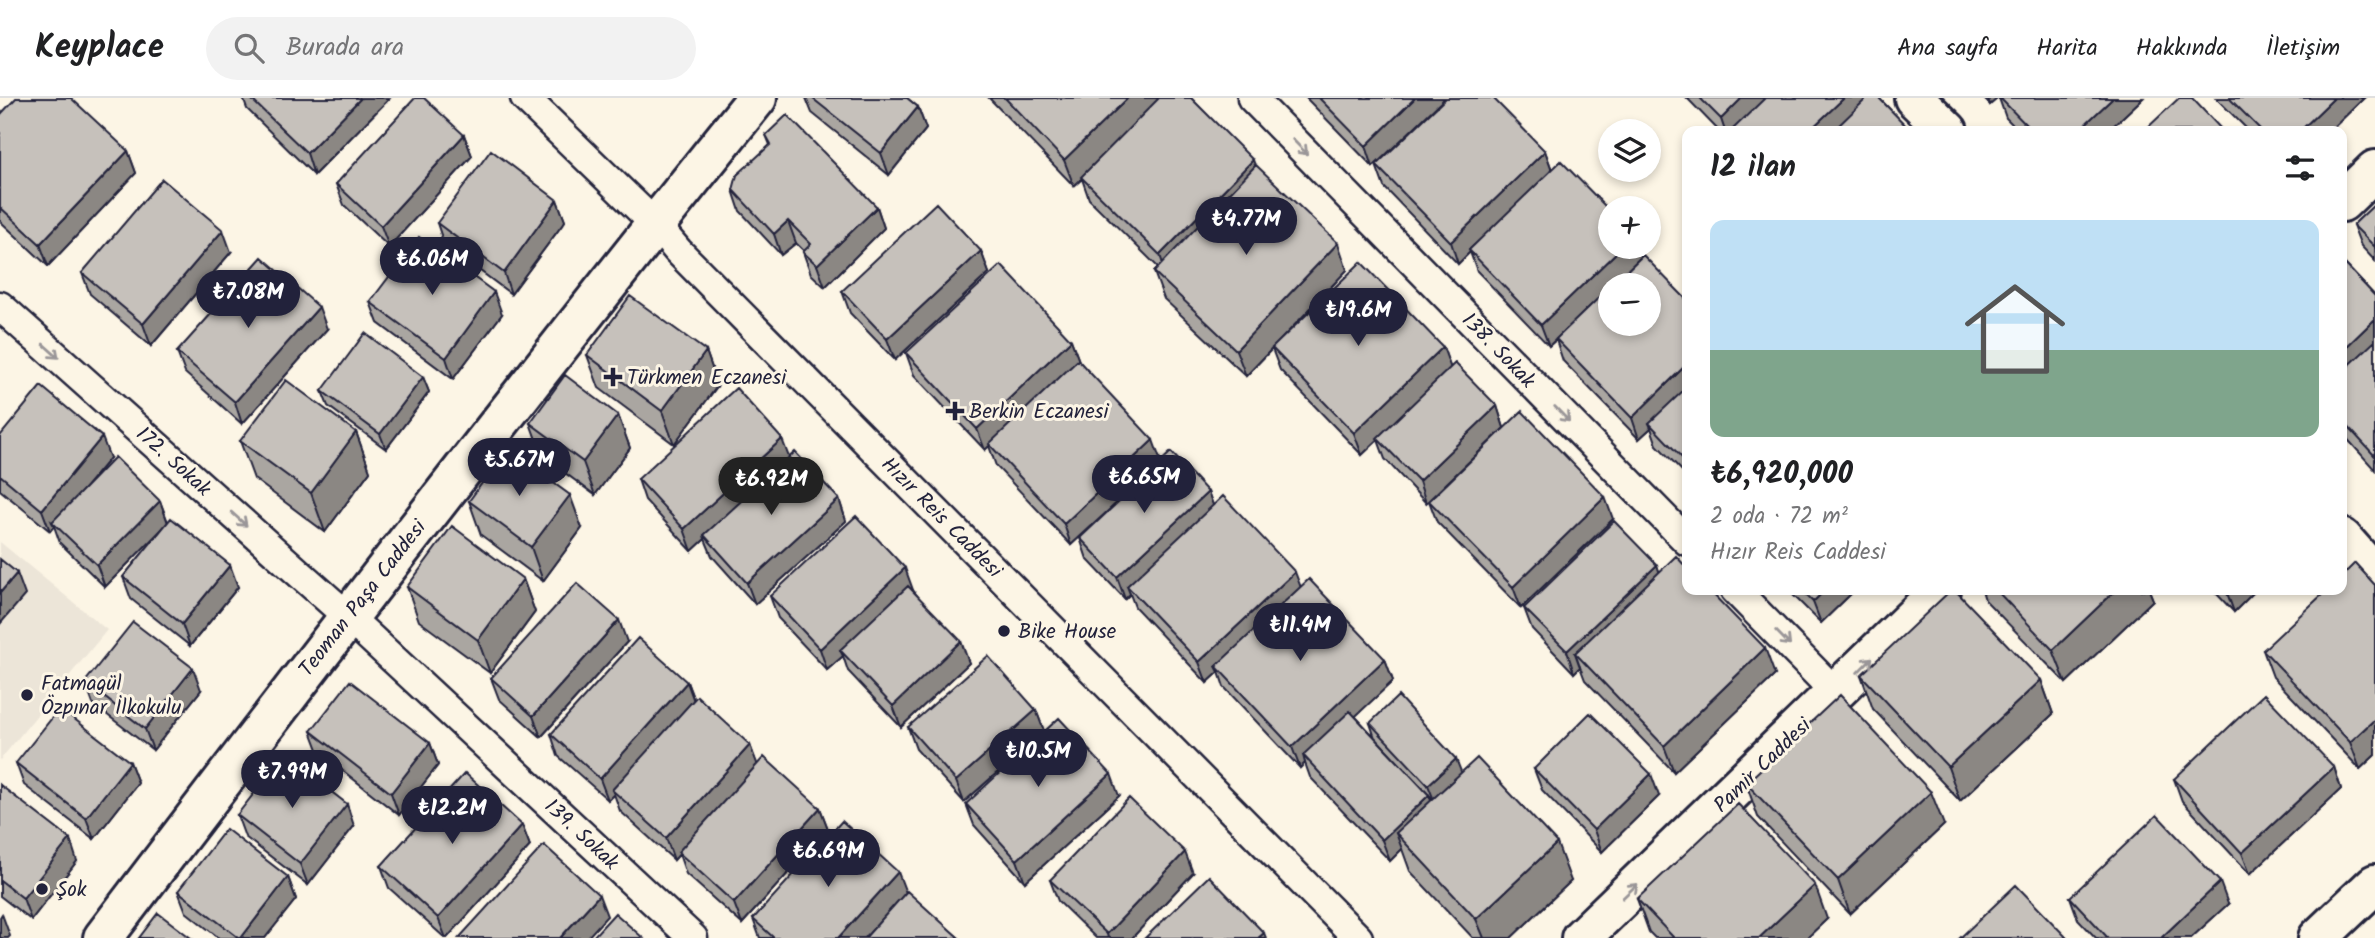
<!DOCTYPE html>
<html lang="tr">
<meta charset="utf-8">
<style>
:root{--surface:#fff;--page:#f2f2f2;--text:#202124;--muted:#757577;--line:#e0e0e0;--accent:#22223b}
body{margin:0;font-family:Kalam,sans-serif;background:var(--page);color:var(--text);height:100vh;display:flex;flex-direction:column;font-size:26px;white-space:nowrap}
*{box-sizing:border-box;margin:0}
p{font-size:23px;color:var(--muted)}
.icon{flex:none;width:38px;height:38px;fill:none;stroke:currentColor;stroke-width:2;stroke-linecap:round;stroke-linejoin:round}
.map{position:relative;flex:1;overflow:hidden}
.details{position:absolute;left:1682px;top:28px;width:665px;height:469px;display:flex;flex-direction:column;background:var(--surface);border-radius:14px;box-shadow:0 4px 10px #0003}
.details>*{flex:none}
.controls{position:absolute;left:1598px;top:21px;display:grid;gap:14px}
.controls a{display:grid;place-items:center;width:63px;height:63px;border-radius:50%;background:var(--surface);box-shadow:0 4px 10px #0003;font-size:35px}
.price{position:absolute;translate:-50% -60px;padding:0 16px;border-radius:24px;background:var(--accent);color:#fff;font-size:23px;line-height:46px;filter:drop-shadow(0 2px 4px #0008)}
.price::after{content:'';position:absolute;left:50%;top:42px;width:21px;height:16px;margin-left:-10px;background:inherit;clip-path:polygon(0 0,100% 0,50% 100%)}
.price.active{background:#222;color:#fff}
ul{padding:0;list-style:none}
li{display:grid;align-content:center;gap:14px;height:371px;padding:0 28px}
li+li{border-top:2px solid var(--line)}
li span{display:grid;place-items:center;height:217px;border-radius:14px;color:#555}
li>.icon{margin-inline-start:auto}
span .icon{width:126px;height:126px;fill:#fffc;stroke-width:1}
li b{font-size:30px}
h2{display:flex;justify-content:space-between;align-items:center;height:84px;padding:0 28px;font-size:30px}
header{display:flex;align-items:center;gap:42px;box-sizing:border-box;height:98px;padding:0 35px;background:var(--surface);border-bottom:2px solid var(--line)}
header strong{font-size:33px}
nav{display:flex;gap:38px;margin-inline-start:auto;font-size:24px}
.search{width:490px;height:63px;background:var(--page);display:flex;align-items:center;gap:18px;box-sizing:border-box;padding:0 24px;border-radius:38px;color:var(--muted);font-size:26px}
.map>svg:first-child{display:block}
.built{fill:#ece5d8}
.lines{fill:none;stroke-linecap:round;stroke-linejoin:round}
.street-casing{stroke:#22223b;stroke-width:33}
.secondary-casing{stroke:#22223b;stroke-width:44}
.street{stroke:#fcf5e5;stroke-width:28}
.secondary{stroke:#fcf5e5;stroke-width:38}
.wall{fill:#aaa6a1;stroke:#22223b;stroke-width:2}
.shaded-wall{fill:#8b8783;stroke:#22223b;stroke-width:2}
.building{fill:#c6c1bb;stroke:#22223b;stroke-width:2}
.oneway{stroke:#9a9698}
.poi-dot{fill:#22223b;stroke:#fcf5e5;stroke-width:2.5}
.labels{text-anchor:middle;stroke-width:6;stroke-linejoin:round;paint-order:stroke}
.street-label{font-size:21px;fill:#22223b;stroke:#fcf5e5}
.poi-label{font-size:21px;fill:#22223b;stroke:#fcf5e5;text-anchor:start}
</style>
<header>
<strong>Keyplace</strong>
<div class="search"><svg class="icon" aria-label="search" viewBox="0 0 24 24"><circle cx="10" cy="10" r="6"/><path d="M15 15l6 6"/></svg>Burada ara</div>
<nav><a>Ana sayfa</a><a>Harita</a><a>Hakkında</a><a>İletişim</a></nav>
</header>
<div class="map">
<svg width="2375" height="840" viewBox="0 0 2375 840">
<rect width="100%" height="100%" fill="#fcf5e5"/>
<filter id="ink" filterUnits="userSpaceOnUse"><feTurbulence type="fractalNoise" baseFrequency=".0143" numOctaves="2"/><feDisplacementMap in="SourceGraphic" scale="14" xChannelSelector="R" yChannelSelector="G"/><feConvolveMatrix kernelMatrix="1 2 1 2 8 2 1 2 1" color-interpolation-filters="sRGB"/></filter>
<g filter="url(#ink)">
<path class="built" d="M0,444l107,88 -107,130z"/>
<g class="lines">
<g class="street-casing">
<path id="street" d="M525,0l130,126 23,27 680,687
M1252,0l435,443
M0,208l347,310 346,322
M1735,492l101,103"/>
</g>
<g class="secondary-casing">
<path id="secondary" d="M1914,0l34,33
M2342,104l33,-32
M2342,440l33,37
M103,840c215,-283 431,-564 654,-840
M1581,840l360,-348
M2318,840l57,-54"/>
</g>
<use href="#street" class="street"/>
<use href="#secondary" class="secondary"/>
</g>
<path class="wall" d="M243,0h147l-76,77 -67,-66z
M806,0h101l11,9 8,22 -37,46 -77,-62z
M989,0h202l64,67 92,105 -63,67 159,10 7,20 47,39 7,22 -78,75 -41,-44 -7,-19 -16,15 -82,-85 -8,-21 -26,27 -82,-77 -10,-27 4,-5 -69,-68 -7,-20 -8,7z
M1306,0h139l-72,69z
M1687,0h192l32,33h-192z
M1983,0h15l-8,7z
M1999,0h144l-35,33h-89l-13,-13z
M2216,0h148l-34,33h-81z
M0,17l128,36 8,22 -88,93 -48,-45z
M464,37l8,21 -83,91 -45,-42 -8,-21z
M766,37l111,72 7,21 -59,59 -14,-13 -8,-22 1,-1 -8,-8 -15,12 -41,-44 -7,-21 37,-45z
M1545,53l7,19 58,77h28l3,10 46,43v176l-30,-31 -6,-17 -12,11 -76,-78 -7,-21 -7,6 -72,-75 -7,-19 -12,12 -74,-77 -8,-22z
M557,102l8,21 -54,73 -67,-50 -7,-21z
M2375,106v57l-14,-15 -8,-21z
M981,153l8,22 -94,87 -45,-47 -8,-22z
M231,154l-80,94 -61,-52 -8,-21z
M2342,163l33,35v174l-33,-37z
M370,204l132,12 -49,65 -75,-56z
M327,231l-85,95 -57,-51 -8,-21z
M1071,242l8,21 82,101 47,30 5,13 87,82 85,72 8,22 -38,35 74,79 2,6 2,-2 -58,-61 -5,-15 91,50 110,108 -60,57h-38l-63,-67 -8,-22 -12,12 -80,-84 -5,-14 -5,5 -76,-81 -5,-15 -12,11 -72,-76 -5,-13 -5,5 -38,-40 -7,-21 41,-39 -50,46 -75,-79 -7,-20 -4,4 -71,-75 -8,-22z
M706,253l12,34 -44,59 -75,-56 -12,-33z
M423,279l6,15 -43,57 -58,-43 -6,-15z
M618,317l12,33 -35,47 -53,-39 -12,-33z
M356,334l14,39 -45,61 -71,-53 -14,-38z
M0,338l110,22 -23,28 73,15 8,21 70,65 -48,59 -59,-47 -8,-22 42,-51 -60,61 -45,-44 -6,-17 -4,5 -50,-41z
M789,359l50,42 7,22 -91,83 -43,-48 -7,-17 -13,12 -47,-51 -7,-21z
M469,403l113,27 -39,53 -62,-46z
M1429,403l184,18 -92,89 -84,-86z
M1657,467l2,7 116,103 -101,97 -89,-92 -5,-13 -6,6 -42,-44 -8,-21z
M523,481l12,33 -45,61 -71,-52 -12,-34z
M2375,487v170l-15,14 -87,-92 -10,-27z
M913,492l56,73 -68,64 -53,-56 -5,-15 -16,14 -49,-52 -8,-22z
M1788,492h67l-34,33z
M1982,492h167l4,10 -87,83 -81,-83z
M2213,492h43l-22,22z
M627,544l-86,95 -42,-38 -8,-21z
M1861,577l180,5 12,34 -93,87 -87,-92z
M85,584l116,8 -48,60 -60,-46z
M687,584l7,18 56,45 7,20 63,43 8,21 -86,95 -56,-50 -7,-20 -5,6 -54,-49 -6,-17 -6,6 -50,-44 -7,-22z
M1036,612l8,21 -80,71 -48,-53 -8,-22z
M311,633l119,12 8,22 -39,50 -80,-63z
M130,664l8,21 -44,56 -70,-54 -8,-22z
M2334,669l7,22 -91,85 -68,-73 -8,-22z
M1534,671l125,27 -57,56 -60,-62z
M1746,685l198,42 -94,89 -92,-97z
M0,687l77,76 -46,59 -31,-24z
M1119,698l-94,86 -51,-57 -8,-21z
M237,717l117,11 -46,59 -63,-48z
M522,727l8,21 -83,92h-2l-56,-50 -8,-22z
M1193,775l-61,65h-36l-38,-37 -8,-21z
M288,779l8,22 -31,39h-46l-33,-26 -8,-21z
M906,794l53,46h-199l-7,-19z
M2070,799l158,7 -37,34h-95l-18,-19z
M1637,801l190,20 -20,19h-152l-6,-6z"/>
<path class="shaded-wall" d="M361,0h29l-76,77 -7,-22z
M1128,0h37l-91,88 -10,-26z
M1415,0h30l-72,69 -7,-21z
M1742,0h31l-35,33h-13l-4,-12z
M1844,0h25l-30,33h-30z
M1988,0h10l-8,7z
M2113,0h30l-35,33h-30z
M2334,0h30l-34,33h-30z
M918,9l8,22 -37,46 -8,-22z
M464,37l8,21 -83,91 -8,-21z
M128,53l8,22 -88,93 -8,-22z
M1545,53l8,22 -84,77 1,2 -12,12 -7,-22z
M1253,62l8,21 -94,95 -7,-21z
M557,102l8,21 -54,73 -7,-21z
M877,109l7,21 -59,59 -8,-22z
M788,123l8,22 -15,12 -7,-21z
M223,132l8,22 -80,94 -8,-22z
M1338,145l9,27 -101,106 -10,-26z
M1622,149h16l3,10 -29,28h-2v2l-61,59 -8,-21z
M981,153l8,22 -94,87 -8,-21z
M494,194l8,22 -49,65 -7,-21z
M319,209l8,22 -85,95 -7,-22z
M2375,221v29l-33,31v-28z
M1071,242l8,21 -94,89 -8,-21z
M1443,249l8,22 -89,86 -8,-22z
M706,253l12,34 -44,59 -12,-33z
M1687,266v29l-38,30 2,5 -12,11 -7,-21z
M423,279l6,15 -43,57 -6,-15z
M1497,308l7,22 -78,75 -7,-22z
M618,317l12,33 -35,47 -12,-33z
M356,334l14,39 -45,61 -14,-39z
M102,339l8,21 -55,66 -3,-2 2,4 -4,5 -8,-21z
M782,341l8,21 -86,75 1,4 -13,12 -8,-22z
M1153,342l8,22 -90,83 -7,-21z
M1208,394l8,21 -89,73 3,8 -5,5 -8,-22z
M570,397l12,33 -39,53 -12,-34z
M1605,399l8,22 -92,89 -8,-21z
M839,401l7,22 -91,83 -8,-21z
M160,403l8,22 -63,64 -8,-22z
M230,467l8,22 -48,59 -8,-22z
M1657,467l7,21 -89,67 5,14 -6,6 -7,-22z
M905,470l8,22 -73,60 3,6 -16,14 -7,-21z
M1295,474l8,21 -87,73 3,6 -12,11 -8,-21z
M17,475l8,22 -25,29v-31z
M523,481l12,33 -45,61 -12,-33z
M1825,492h30l-34,33 -8,-21z
M2116,492h33l4,10 -87,83 -13,-33z
M2226,492h30l-22,22z
M619,522l8,22 -86,95 -8,-21z
M961,543l8,22 -68,64 -8,-21z
M1765,550l10,27 -101,97 -10,-26z
M1385,561l8,22 -85,80 -5,-6 2,8 -5,5 -8,-21z
M193,570l8,22 -48,60 -8,-21z
M2041,582l12,34 -93,87 -12,-34z
M687,584l8,22 -83,86 2,4 -6,6 -8,-21z
M1036,612l8,21 -80,71 -8,-21z
M2375,621v36l-15,14 -10,-27z
M430,645l8,22 -39,50 -8,-22z
M750,647l8,21 -84,94 -8,-22z
M1456,661l6,15 -28,26 -6,-15z
M130,664l8,21 -44,56 -8,-21z
M2334,669l7,22 -91,85 -8,-21z
M1111,676l8,22 -94,86 -8,-22z
M1651,676l8,22 -57,56 -8,-22z
M1931,694l13,33 -94,89 -12,-34z
M1429,697l8,22 -41,16 6,16 -12,12 -8,-21z
M347,706l7,22 -46,59 -8,-21z
M820,710l8,21 -86,95 -8,-21z
M522,727l8,21 -83,92h-1l-8,-20z
M70,741l7,22 -46,59 -8,-22z
M1557,745l14,38 -60,57h-27l-8,-19z
M1185,754l8,21 -61,65h-24l-1,-4z
M898,774l8,21 -41,45h-27z
M288,779l8,22 -31,39h-24z
M2220,784l8,22 -37,34h-30z
M1815,787l12,34 -20,19h-48z
M599,797l8,21 -20,22h-27z
M2,816l8,22 -2,2h-8v-21z
M1264,835l2,5h-8z"/>
<path class="building" d="M16,0h55l57,53 -88,93 -40,-37v-92z
M250,0h111l-54,55z
M415,0h9l40,37 -83,91 -45,-42z
M812,0h95l11,9 -37,46z
M1005,0h123l-64,62z
M1159,0h32l62,62 -93,95 -79,-78z
M1319,0h96l-49,48z
M1446,0h47l52,53 -94,91 -75,-77z
M1700,0h42l-21,21z
M1765,0h79l-35,33h-78z
M1867,0h12l32,33h-78z
M2000,0h113l-35,33h-46z
M2179,0h13l31,33h-79z
M2229,0h105l-34,33h-38z
M787,17l90,92 -60,58 -14,-13 8,-8 -23,-23 -14,13 -41,-44 4,-15 34,-31 -5,-9z
M491,52l66,50 -53,73 -67,-50z
M1561,63l49,50v36h12l-81,78 -72,-75z
M1256,67l82,78 -102,107 -82,-78z
M162,81l61,51 -80,94 -61,-51z
M936,105l45,48 -94,88 -45,-48z
M2375,106v43l-22,-22z
M419,139l75,55 -48,66 -76,-56z
M1643,157l44,45v64l-55,54 -76,-79 54,-52v37h38v-39h-36z
M262,159l57,50 -84,95 -58,-50z
M2342,163l33,35v23l-33,32z
M1361,164l82,85 -89,86 -82,-85z
M1001,167l70,75 -94,89 -71,-76z
M630,198l76,55 -44,60 -75,-56z
M365,235l58,44 -43,57 -58,-43z
M2375,243v113l-1,1 -32,-35v-48z
M1078,262l75,80 -89,84 -75,-80z
M1455,265l42,43 -78,75 -42,-43z
M565,277l53,40 -35,47 -53,-39z
M286,282l70,52 -45,61 -71,-52z
M41,288l61,51 -60,73 -42,-35v-39z
M1687,289v76l-38,-40z
M736,290l46,51 -98,90 -46,-50z
M1522,313l83,86 -92,90 -84,-86z
M507,351l63,46 -39,52 -62,-46z
M795,354l44,47 -92,84 -43,-48z
M1171,354l37,40 -91,85 -37,-39z
M115,359l45,44 -63,64 -45,-43z
M1223,398l72,76 -96,90 -72,-76z
M856,418l49,52 -85,81 -50,-53z
M171,420l59,47 -48,59 -59,-47z
M1614,423l43,44 -90,86 -43,-43z
M452,428l71,53 -45,61 -71,-53z
M1676,458l11,12v22h22l56,58 -101,98 -89,-93z
M0,461l17,14 -17,20z
M2355,465l20,22v134l-25,23 -87,-92 64,-60h15v-14z
M1309,481l76,80 -93,88 -76,-81z
M577,485l42,37 -86,96 -42,-38z
M908,488l53,55 -68,65 -53,-56z
M1801,492h24l-12,12z
M1951,492h4l86,90 -93,87 -87,-92z
M1996,492h120l-63,60z
M133,524l60,46 -48,61 -60,-47z
M638,540l49,44 -87,97 -49,-45z
M988,558l48,54 -80,71 -48,-54z
M350,583l80,62 -39,50 -80,-62z
M2264,596l70,73 -92,86 -68,-74z
M1840,597l91,97 -93,88 -92,-97z
M697,598l53,49 -84,93 -54,-48z
M1398,598l58,63 -28,26 -58,-62z
M60,610l70,54 -44,56 -70,-55z
M1350,613l79,84 -47,45 -79,-85z
M1590,615l61,61 -57,56 -60,-61z
M1059,620l52,56 -94,86 -51,-56z
M284,657l63,49 -47,60 -63,-49z
M764,659l56,51 -86,95 -56,-51z
M1477,660l80,85 -81,76 -80,-86z
M465,675l57,52 -84,93 -57,-52z
M0,687l70,54 -47,59 -23,-18z
M1129,700l56,54 -78,82 -57,-54z
M1738,706l77,81 -56,53h-85l-37,-39z
M2157,717l63,67 -59,56h-53l-38,-41z
M842,723l56,51 -60,66h-64l-21,-19z
M226,731l62,48 -47,61h-2l-61,-47z
M544,747l55,50 -39,43h-101z
M1209,778l55,57 -6,5h-113z
M2016,787l51,53h-107z
M907,793l52,47h-94z
M158,815l33,25h-52z
M615,815l28,25h-51z"/>
<defs><path id="oneway-shaft" d="M-6 0H5M1.5-3L5.5 0L1.5 3" fill="none" stroke-width="1.6" stroke-linecap="round" stroke-linejoin="round" transform="scale(1.75)"/></defs>
<g class="oneway">
<use href="#oneway-shaft" transform="translate(1300 49) rotate(46)"/>
<use href="#oneway-shaft" transform="translate(51 253) rotate(42)"/>
<use href="#oneway-shaft" transform="translate(1562 316) rotate(46)"/>
<use href="#oneway-shaft" transform="translate(239 421) rotate(42)"/>
<use href="#oneway-shaft" transform="translate(1783 540) rotate(46)"/>
<use href="#oneway-shaft" transform="translate(1865 567) rotate(-45)"/>
<use href="#oneway-shaft" transform="translate(1630 793) rotate(-44)"/>
</g>
</g>
<g class="poi-dot">
<path d="M609.5 268.5h7v7h7v7h-7v7h-7v-7h-7v-7h7z"/>
<path d="M951.5 302.5h7v7h7v7h-7v7h-7v-7h-7v-7h7z"/>
<circle cx="1004" cy="533" r="7"/>
<circle cx="27" cy="597" r="7"/>
<circle cx="42" cy="791" r="7"/>
</g>
<g class="labels">
<g class="street-label">
<text transform="translate(1499 252) rotate(46)" y="7">138. Sokak</text>
<text transform="translate(174 363) rotate(42)" y="7">172. Sokak</text>
<text transform="translate(942 419) rotate(45)" y="7">Hızır Reis Caddesi</text>
<text transform="translate(362 500) rotate(-52)" y="7">Teoman Paşa Caddesi</text>
<text transform="translate(1762 667) rotate(-44)" y="7">Pamir Caddesi</text>
<text transform="translate(582 736) rotate(43)" y="7">139. Sokak</text>
</g>
<g class="poi-label">
<text x="627" y="286">Türkmen Eczanesi</text>
<text x="969" y="320">Berkin Eczanesi</text>
<text x="1018" y="540">Bike House</text>
<text x="41" y="592">Fatmagül<tspan x="41" dy="24">Özpınar İlkokulu</tspan></text>
<text x="56" y="798">Şok</text>
</g>
</g>
</svg>
<div class="controls">
<a><svg class="icon" aria-label="layers" viewBox="0 0 24 24"><path d="M12 4l9 5-9 5-9-5zM3 14l9 5 9-5"/></svg></a>
<a>+</a>
<a>−</a>
</div>
<b class="price" style="left:1246px;top:159px">₺4.77M</b>
<b class="price" style="left:432px;top:199px">₺6.06M</b>
<b class="price" style="left:248px;top:232px">₺7.08M</b>
<b class="price" style="left:1358px;top:250px">₺19.6M</b>
<b class="price" style="left:519px;top:400px">₺5.67M</b>
<b class="price" style="left:1144px;top:417px">₺6.65M</b>
<b class="price active" style="left:771px;top:419px">₺6.92M</b>
<b class="price" style="left:1300px;top:565px">₺11.4M</b>
<b class="price" style="left:1038px;top:691px">₺10.5M</b>
<b class="price" style="left:292px;top:712px">₺7.99M</b>
<b class="price" style="left:452px;top:748px">₺12.2M</b>
<b class="price" style="left:828px;top:791px">₺6.69M</b>
<section class="details">
<h2>12 ilan<svg class="icon" aria-label="filters" viewBox="0 0 24 24"><path d="M4 7h16M4 17h16"/><circle cx="9" cy="7" r="2"/><circle cx="15" cy="17" r="2"/></svg></h2>
<ul>
<li><span style="background:linear-gradient(#bfe0f5 60%,#7fa58c 0)"><svg class="icon" aria-label="home" viewBox="0 0 24 24"><path d="M3 11l9-7 9 7M6 9v11h12V9"/></svg></span><div><b>₺6,920,000</b><p>2 oda · 72 m²</p><p>Hızır Reis Caddesi</p></div></li>
</ul>
</section>
</div>
